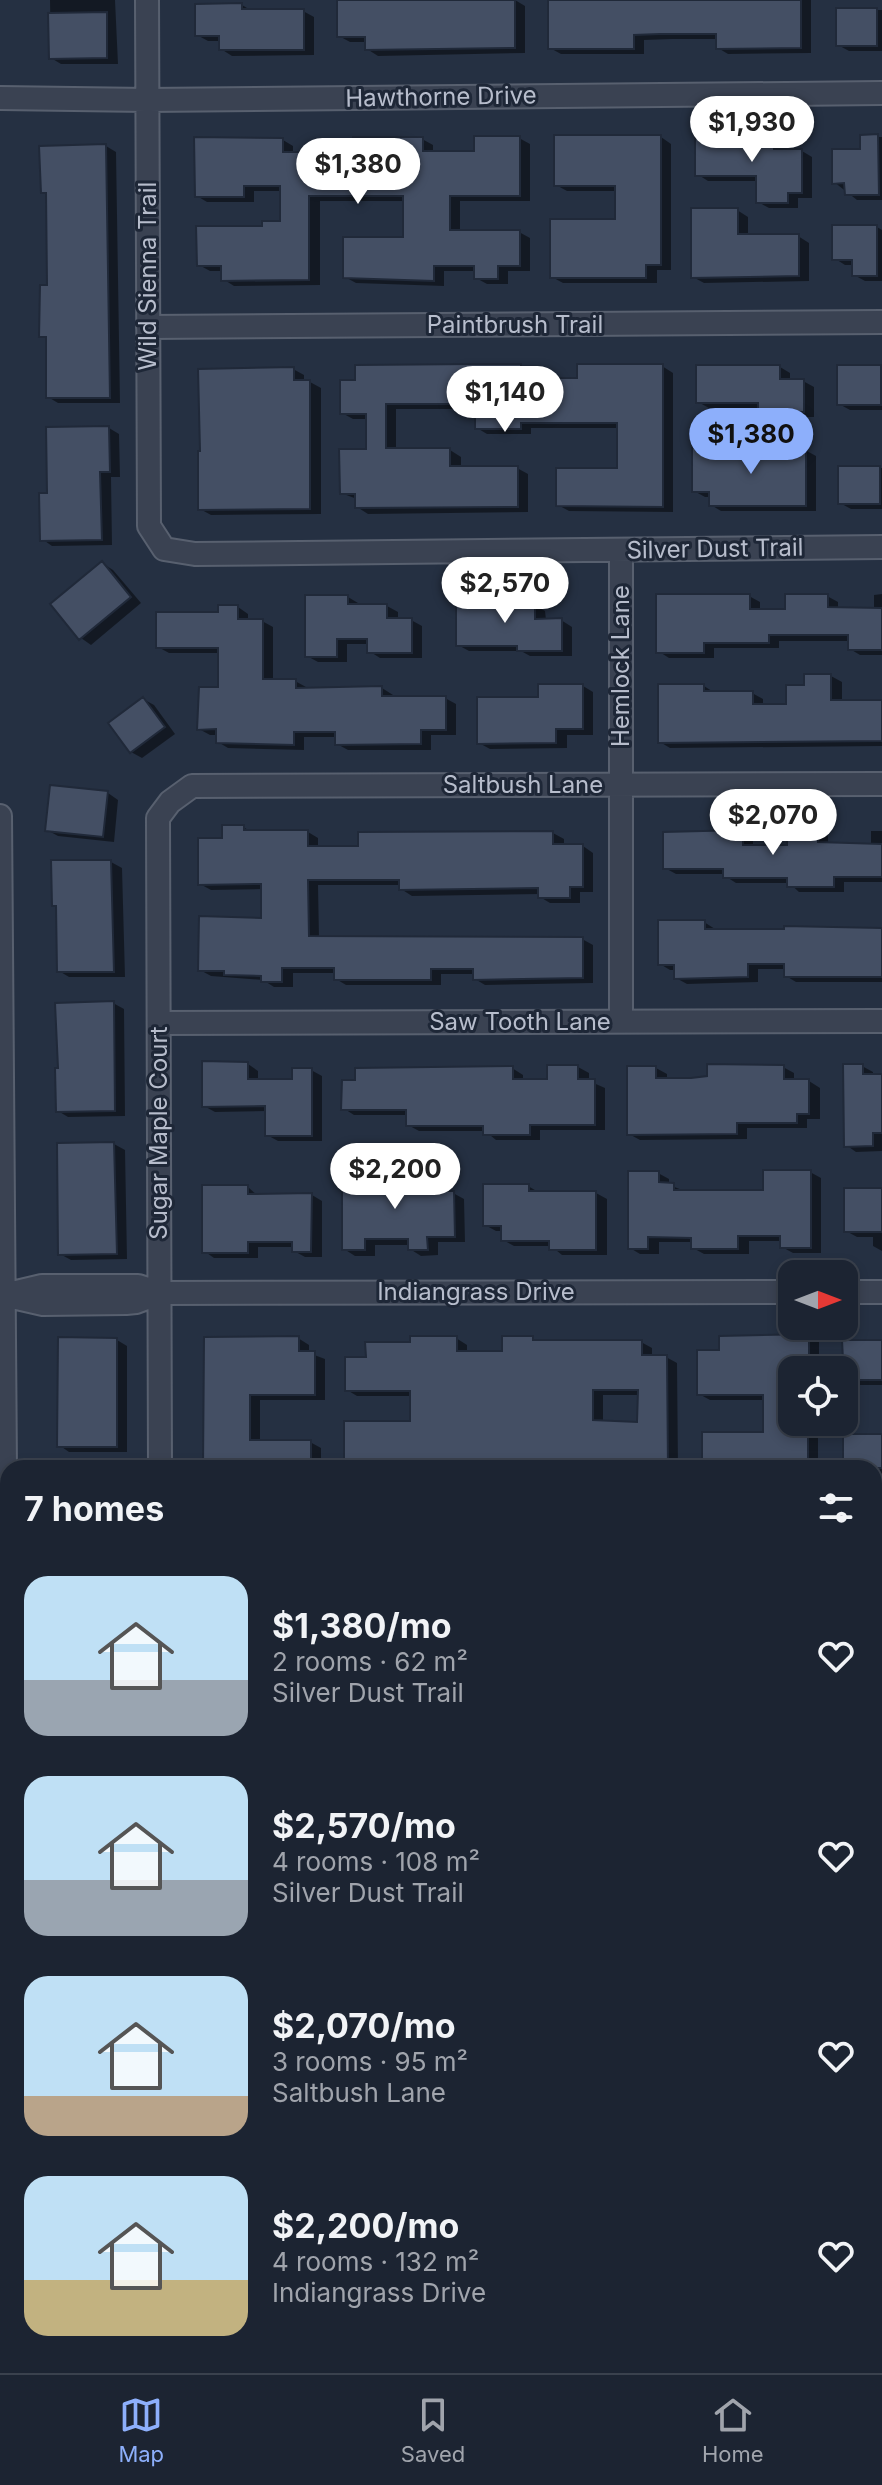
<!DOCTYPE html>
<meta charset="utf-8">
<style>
:root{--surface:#1c2432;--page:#29303e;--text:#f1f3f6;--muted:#a0a4ac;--line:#3a414d;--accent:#8daffb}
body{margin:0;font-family:Inter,sans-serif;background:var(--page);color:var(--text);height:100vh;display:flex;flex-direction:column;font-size:30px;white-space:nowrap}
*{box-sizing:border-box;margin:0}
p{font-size:26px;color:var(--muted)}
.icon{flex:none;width:44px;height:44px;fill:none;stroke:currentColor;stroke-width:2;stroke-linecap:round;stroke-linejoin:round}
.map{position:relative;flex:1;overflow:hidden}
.sheet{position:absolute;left:0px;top:1460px;width:882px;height:914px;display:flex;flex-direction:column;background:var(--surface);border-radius:24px 24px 0 0;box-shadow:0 4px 12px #0003,0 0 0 2px var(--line)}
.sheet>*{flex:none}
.needle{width:52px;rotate:90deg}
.tools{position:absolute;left:778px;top:1260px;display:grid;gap:16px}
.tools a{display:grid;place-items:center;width:80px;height:80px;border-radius:16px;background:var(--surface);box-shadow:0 4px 12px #0003,0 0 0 2px var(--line);font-size:40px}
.price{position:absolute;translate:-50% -68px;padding:0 18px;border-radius:28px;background:#fff;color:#222;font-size:26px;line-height:52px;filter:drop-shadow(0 2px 4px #0008)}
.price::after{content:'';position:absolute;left:50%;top:48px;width:24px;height:18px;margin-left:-12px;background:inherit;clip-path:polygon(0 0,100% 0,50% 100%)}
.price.current{background:var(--accent);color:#111}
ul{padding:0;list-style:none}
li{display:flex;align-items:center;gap:24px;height:200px;padding:0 24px}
li span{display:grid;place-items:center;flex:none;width:224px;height:160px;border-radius:24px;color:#555}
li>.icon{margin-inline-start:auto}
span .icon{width:96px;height:96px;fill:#fffc;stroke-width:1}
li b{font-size:34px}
h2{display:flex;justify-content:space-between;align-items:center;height:96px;padding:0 24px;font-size:34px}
.dock{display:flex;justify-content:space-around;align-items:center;height:112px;border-top:2px solid var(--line);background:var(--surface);font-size:22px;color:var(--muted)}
.dock a{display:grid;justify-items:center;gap:4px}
.dock .current{color:var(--accent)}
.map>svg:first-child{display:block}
.shadow{fill:#0007;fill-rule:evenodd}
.building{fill:#444f64;stroke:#202939;stroke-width:2;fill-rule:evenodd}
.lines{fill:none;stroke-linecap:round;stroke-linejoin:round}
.street-casing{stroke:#58606f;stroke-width:26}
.highway-casing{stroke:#444d5c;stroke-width:46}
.street{stroke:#3a4252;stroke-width:22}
.highway{stroke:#786d57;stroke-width:42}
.labels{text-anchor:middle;stroke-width:6;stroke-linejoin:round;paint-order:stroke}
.street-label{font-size:24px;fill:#b7bdcc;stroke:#1e2737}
</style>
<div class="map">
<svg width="882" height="2373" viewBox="0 0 882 2373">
<rect width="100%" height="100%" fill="#253042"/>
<path class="shadow" d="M50,0h65l3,64h-57l-10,-6z
M339,0h176l10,6v47l-147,3 -11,-7v-7h-17l-11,-6z
M550,0h261v53l-83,1 -10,-6v-9h-46l-28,1v14h-83l-11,-6z
M242,5l10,6h51l11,6v38l-82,1 -11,-7v-8h-13l-11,-6z
M838,10h44v41h-33l-11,-6z
M661,137l10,7v126h-14v13h-94l-11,-6 65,-56v-30h-50l-11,-6z
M774,137l11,6v8h17l10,6v41h-14v10h-29l-11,-6v-21h-50l-11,-7z
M862,137h20v63h-25l-23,-18 28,-31z
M519,138l11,6v57h-70v31h59l11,6v33h-22v13h-21l-11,-6v-7h-32v15l-88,-3 -11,-6 60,-38v-38h-85v84l-86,1 -11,-7v-8h-13l-11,-6 65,-37 18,-5v-32h-28v11h-47l-10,-6 86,-56 10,6v8l62,-1 67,-14 11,6v8h43z
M106,146l10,6 4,251h-62l-10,-6v-58l-7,-4 8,-48 -1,-92 -5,-3z
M737,210l11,7v19h50l11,7v38l-105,2 -11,-6z
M877,227l5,3v51h-17l-11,-6v-10h-9l-11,-7z
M520,366l11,7v7h48l83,-14 11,7v139l-104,-1 -11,-6 61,-35 -1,-42h-87v6h-44l-10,-6v-19h-81v41h54l11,7v11h56l11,6v38l-160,2 -11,-7v-8l-16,-6 27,-42v-32h-15l-11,-6z
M882,366v44h-32l-11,-6v-37z
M780,367l10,6v8h13l11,6v30h-43l-11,-6v-3h-51l-11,-6z
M293,369l11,6v7h6l11,6v126l-110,1 -11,-6z
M109,428l10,6 1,43h-9l1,68 -60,1 -10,-7 7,-44z
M805,450l11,6v55h-95l-10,-6v-8h-6l-11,-6z
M840,468h42v41h-31l-11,-6z
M102,563l11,7 28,33 -50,42 -10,-7z
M882,594v61h-22l-10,-6v-8h-71v7h-65v10h-45l-11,-7 91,-55 11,6v9h27l40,-15 11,6v7l36,1v-15z
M348,597l10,6v3h29l11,6v8h13l11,6v32h-42l-11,-7v-7h-22v18h-29l-11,-6z
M498,597l11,8h26l10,6 1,9h15l11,7v29h-42l-9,-5h-52l-11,-6z
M238,607l10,7v7h14l11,6v54h22l11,6v3l76,-2 11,7v3h52l11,6v31h-25v15h-83l-11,-6v-7h-33v13l-76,-2 -10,-6v-7h-8l-11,-6 21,-40v-36h-51l-11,-6 62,-33z
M831,676l11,6v20l40,1v43l-212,2 -10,-6 44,-56 11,7h37l11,6v7h25l18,-19z
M583,686l10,6v43h-26v13l-77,1 -11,-6 61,-44z
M143,699l11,6 21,29 -33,24 -11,-6z
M108,793l10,7 -4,42 -56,-6 -11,-6z
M243,827l9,5h56l10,6v10h42l193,-15 11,6v7h19l10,7v39h-13v11h-30l-10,-6v-3l-128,2 -11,-7v-4h-83l1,53 263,1 11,6v38l-108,2 -10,-6v-5h-34v11h-95l-10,-6v-6h-43v14h-19l-11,-7 -52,-4 -11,-6 63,-50v-31l-52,1 -11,-6 24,-44z
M817,830l11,6v8l43,2v-15h11v51h-38v10h-45l-10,-9h-53l-11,-7v-2h-49l-11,-6 77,-36 11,6v9h36z
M111,862l11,6 3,109h-56l-10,-6 -1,-63 -4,-3z
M704,922l11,7v2l167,-1v52h-86l-10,-6v-7h-28v13l-71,2 -11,-6v-8h-6l-10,-6z
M113,1003l11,6 1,107 -57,1 -10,-6z
M248,1064l10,7v10h36l17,-11 11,6v65h-44l-11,-6v-24l-52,1 -11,-6z
M862,1066l11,6v4h9v75l-26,1 -10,-7z
M578,1067l11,6v8l16,7v42h-65v10h-44l-11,-9h-66l-11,-6v-10h-54l-11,-7 169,-40 11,7v6h26z
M783,1067l11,6v8h15l11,7v31h-13v9h-60v11l-107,1 -11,-6 27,-66 11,6v6h24z
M114,1144l11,6 2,109 -56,1 -11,-6z
M810,1172l11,6v75h-28l-11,-6v-6h-33v13h-45l-11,-6v-6h-34v12h-19l-10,-6 28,-75 11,6v6l16,6 80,1z
M435,1175l11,6v12h7l11,6 1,43h-27v13l-17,1 -11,-7v-4h-35v11h-20l-11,-7 29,-73 10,6v3h25z
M528,1186l12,7h56l11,6v56h-45l-11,-9h-37l-11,-6v-9h-7l-11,-6z
M248,1187l10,9 54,-1 10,6v56h-17l-11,-6v-4h-36v11h-44l-10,-7z
M882,1190v61l-9,-5v-9h-16l-11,-6z
M808,1336l11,6v28h-27v52h26v46h-114l61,-34v-34h-55l-11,-6 22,-42z
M298,1338l11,7v8l16,6v41h-65v42h50l11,6v20h-116l1,-129z
M456,1338l11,7v8h37l28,-15 7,4h102l11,6v9h14l11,6 1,105h-327l-5,-3 66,-42v-27h-55l-10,-6 21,-31 44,-15zM603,1395h37l-1,29h-36z
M117,1340l10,6v106h-58l-10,-7z
M882,1342v43h-27l-11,-7z
M882,1436v44l-8,-1v-11h-29z
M874,1716h8v50l-8,-5z
M874,1923h8v42h-8z
M874,2098l7,4 -1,67h-6z
M874,2210l6,3 1,52h-7z
M874,2313l7,5 1,55h-58v-7h50z
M78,2366h47v7h-47z
M154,2366h45v7h-45z
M315,2366h107v7h-107z
M533,2366h110v7h-110z
M756,2366h47v7h-47z"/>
<path class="building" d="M337,0h178v48l-150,2v-13h-28z
M548,0h253v48l-85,1v-15h-56l-26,1v14h-86z
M242,3v6h62v41h-85v-14h-24v-32z
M836,8h41v38h-41z
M107,12v46l-58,1 -1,-46z
M878,134l1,61h-34l-1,-12 -12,1v-35h28v-14z
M554,135h107v130h-15v13h-96v-59h65v-33h-61z
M695,135h79v14h28v44h-14v10h-32v-27h-61z
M474,136h46v60h-70v34h70v36h-22v13h-24v-13h-40v15l-91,-3v-41h60v-41h-94v84l-88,1v-15h-24l-1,-40h66v-5h18v-35h-36v11h-49l-1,-60 89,1v14h54l16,-1v-14h70v14h51z
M106,144l4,254h-64v-61h-7l1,-52h7l-1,-92h-5l-2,-47z
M691,208h47v26h61v42l-108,2z
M832,225h45v51h-25v-16h-20z
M475,364h46v14h56v-14h86v143l-107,-1v-38h61v-45h-96v6h-46v-25h-89v44h64v18h68v41l-163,1v-14h-15l-1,-45h27v-35h-26v-34h15v-15z
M696,365h84v14h24v33h-46v-9h-62z
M837,365h44v40h-44z
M294,367v13h16v129l-112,1v-59h2l-2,-82z
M109,426l1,46h-10l2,68 -62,1 -1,-48h8l-1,-66z
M692,448h114v58h-97v-14h-17z
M838,466h42v38h-42z
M102,561l29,36 -52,43 -29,-36z
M656,594h94v15h35v-15h43v13l54,1v42h-34v-15h-79v8h-65v10h-48z
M305,595h43v9h39v14h25v35h-45v-14h-30v18h-32z
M456,595h43v9l36,-1v16l27,-1v33h-45v-5h-61z
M218,605h20v14h25v60h33v9l86,-2v10h64v34h-25v14l-86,1v-13h-41v13l-78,-2v-14l-19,1 2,-43h19v-39h-62v-36h62z
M804,674h27v26h51v41l-224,2v-59h46v7h49v13h33v-19h18z
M538,684h45v45h-27v14l-79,1v-47h61z
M143,697l22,30 -35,26 -22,-30z
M50,785l58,6 -5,46 -58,-6z
M222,825h22v5h64v16h50v-14l195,-1v13h30v43h-13v11h-32v-10l-139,2v-10h-91l1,56 274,1v41l-110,2v-11h-42v11h-97v-12h-52v14h-21v-6l-37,-1v-4h-26l1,-55 62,2v-34l-63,1v-47h24z
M787,828h31v14l64,2v33h-48v10h-47v-9h-64v-9h-60v-37l80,-2v15h44z
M51,860h60l3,112h-57l-1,-66h-4z
M658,920h47v9h79v-3l98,2v49h-98v-13h-36v13l-74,2v-14h-16z
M114,1001l1,110 -59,1 -1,-44h3l-3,-65z
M202,1061l46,1v17h44v-11h20v68h-47v-30l-63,1z
M707,1064l77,1v14h25v35h-12v9h-60v11l-110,1v-69h29v12h35l16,-2z
M843,1064h20v10h19v59h-9v13l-29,1z
M547,1065h31v14h17v46h-65v10h-47v-9h-77v-16h-65l1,-30h13v-12l158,-2v13h34z
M114,1142l3,112 -59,1 -1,-112z
M763,1170h48v78h-31v-12h-42v13h-47v-11l-43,-1v12h-20v-78h31v11l15,1v7h89z
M435,1173l1,18h18l1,46h-28l1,13h-20v-11h-43v11h-23v-76h31v9h33v-9z
M483,1184h46v7h67v59h-47v-9h-48v-15h-18z
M202,1185h46v9l64,-1 -1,59h-19v-10h-44v11h-46z
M844,1188h38v44h-38z
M809,1334v36h-17v52h16v46h-106v-36h61v-37h-66v-45h22v-14z
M299,1336v15h16v44h-65v45h61v28h-108l1,-131z
M410,1336h47v15h45v-15h31v4h109v15h25l1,113 -324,-2v-45h66v-30h-65v-34h21l-1,-15h45zM593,1390h45l-1,32 -44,-2z
M58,1337l59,1v109h-60z
M842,1340h40v40h-38z
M843,1434h39v34h-39z"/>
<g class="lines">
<g class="street-casing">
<path id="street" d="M147,0l2,526 15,23 31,5 687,-7
M0,98l147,2 735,-7
M148,327l734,-5
M621,550v471
M0,816l8,1047v510
M159,1023l723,-2
M844,1292h38
M4,1295l38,-9h96l22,7 632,-1
M8,1296l35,8 83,-1 10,-1 24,-9
M160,1468l-2,-650 12,-16 22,-16 690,-2
M874,1520h8
M874,2027h8
M248,2366v7
M468,2366v7
M690,2366l1,7"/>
</g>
<g class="highway-casing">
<path id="highway" d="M0,1831h8
M874,1856l8,-1
M0,1863h8"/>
</g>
<use href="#street" class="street"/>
<use href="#highway" class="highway"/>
</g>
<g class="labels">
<g class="street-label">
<text transform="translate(441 97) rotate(-1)" y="8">Hawthorne Drive</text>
<text transform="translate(148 276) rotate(-90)" y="8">Wild Sienna Trail</text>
<text x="515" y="333">Paintbrush Trail</text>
<text transform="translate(715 549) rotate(-1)" y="8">Silver Dust Trail</text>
<text transform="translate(621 666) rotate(-90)" y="8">Hemlock Lane</text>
<text x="523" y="793">Saltbush Lane</text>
<text x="520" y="1030">Saw Tooth Lane</text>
<text transform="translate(159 1133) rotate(-90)" y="8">Sugar Maple Court</text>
<text x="476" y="1300">Indiangrass Drive</text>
</g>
</g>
</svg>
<div class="tools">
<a><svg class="needle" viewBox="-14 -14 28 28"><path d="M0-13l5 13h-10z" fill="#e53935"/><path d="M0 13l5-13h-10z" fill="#a0a4ac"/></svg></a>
<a><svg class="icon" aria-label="locate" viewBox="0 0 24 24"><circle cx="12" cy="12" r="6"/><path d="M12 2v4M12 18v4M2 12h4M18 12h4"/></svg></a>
</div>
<b class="price" style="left:752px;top:164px">$1,930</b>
<b class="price" style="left:358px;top:206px">$1,380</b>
<b class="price" style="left:505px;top:434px">$1,140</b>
<b class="price current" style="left:751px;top:476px">$1,380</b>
<b class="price" style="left:505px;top:625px">$2,570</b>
<b class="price" style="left:773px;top:857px">$2,070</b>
<b class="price" style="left:395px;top:1211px">$2,200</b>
<section class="sheet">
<h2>7 homes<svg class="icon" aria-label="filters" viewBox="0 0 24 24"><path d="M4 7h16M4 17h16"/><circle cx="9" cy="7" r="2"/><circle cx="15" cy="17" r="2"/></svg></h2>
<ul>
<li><span style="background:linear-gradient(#bfe0f5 65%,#9aa5b1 0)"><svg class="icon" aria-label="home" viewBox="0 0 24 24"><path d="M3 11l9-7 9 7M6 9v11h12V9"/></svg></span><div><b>$1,380/mo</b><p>2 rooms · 62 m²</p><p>Silver Dust Trail</p></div><svg class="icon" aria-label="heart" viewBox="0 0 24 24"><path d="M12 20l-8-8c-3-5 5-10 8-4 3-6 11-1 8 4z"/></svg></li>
<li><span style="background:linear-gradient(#bfe0f5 65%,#9aa5b1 0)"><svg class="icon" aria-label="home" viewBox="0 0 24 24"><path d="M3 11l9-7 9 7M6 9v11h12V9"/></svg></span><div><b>$2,570/mo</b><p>4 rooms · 108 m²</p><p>Silver Dust Trail</p></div><svg class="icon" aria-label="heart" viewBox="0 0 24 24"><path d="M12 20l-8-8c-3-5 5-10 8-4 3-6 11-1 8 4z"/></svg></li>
<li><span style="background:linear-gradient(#bfe0f5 75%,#b9a48a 0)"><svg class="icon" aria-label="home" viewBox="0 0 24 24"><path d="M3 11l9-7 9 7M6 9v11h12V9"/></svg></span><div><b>$2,070/mo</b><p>3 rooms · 95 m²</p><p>Saltbush Lane</p></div><svg class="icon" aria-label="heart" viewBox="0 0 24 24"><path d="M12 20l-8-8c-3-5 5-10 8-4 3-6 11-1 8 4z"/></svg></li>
<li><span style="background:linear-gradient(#bfe0f5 65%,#c2b280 0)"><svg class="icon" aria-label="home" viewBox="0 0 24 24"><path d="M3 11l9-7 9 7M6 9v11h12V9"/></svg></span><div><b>$2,200/mo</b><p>4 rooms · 132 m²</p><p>Indiangrass Drive</p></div><svg class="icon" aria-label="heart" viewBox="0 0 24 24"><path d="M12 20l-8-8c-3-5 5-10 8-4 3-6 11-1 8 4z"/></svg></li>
</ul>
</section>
</div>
<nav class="dock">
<a class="current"><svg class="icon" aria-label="map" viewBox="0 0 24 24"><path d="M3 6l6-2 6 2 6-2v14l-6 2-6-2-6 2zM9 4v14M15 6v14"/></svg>Map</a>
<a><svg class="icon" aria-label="saved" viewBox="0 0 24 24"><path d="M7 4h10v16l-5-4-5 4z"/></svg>Saved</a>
<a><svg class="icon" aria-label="home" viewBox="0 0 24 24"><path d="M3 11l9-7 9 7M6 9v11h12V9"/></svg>Home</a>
</nav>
